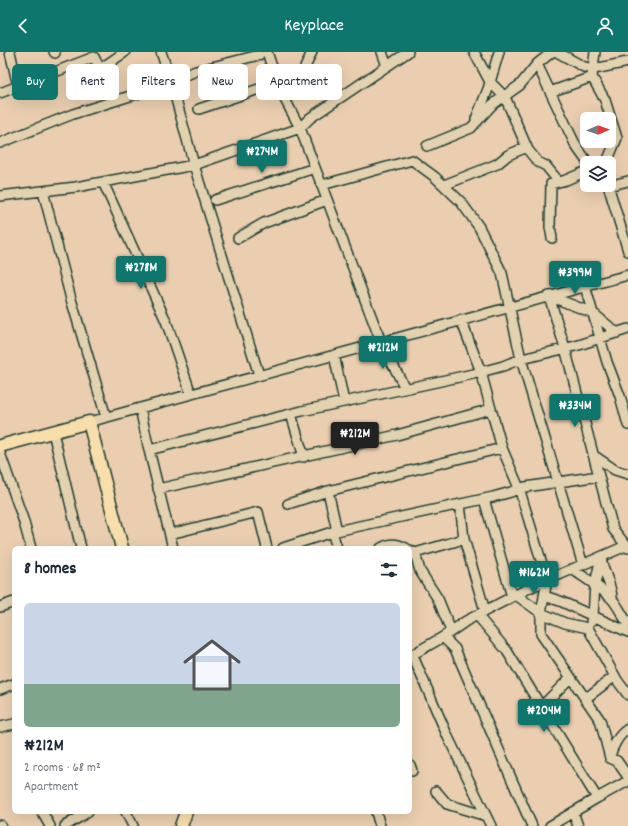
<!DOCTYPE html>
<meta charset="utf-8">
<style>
:root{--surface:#fff;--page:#f6f6f7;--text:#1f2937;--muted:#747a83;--accent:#0f766e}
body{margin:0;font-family:Dekko,sans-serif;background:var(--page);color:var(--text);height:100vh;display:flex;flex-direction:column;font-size:15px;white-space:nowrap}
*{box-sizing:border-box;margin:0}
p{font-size:13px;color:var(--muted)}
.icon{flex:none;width:22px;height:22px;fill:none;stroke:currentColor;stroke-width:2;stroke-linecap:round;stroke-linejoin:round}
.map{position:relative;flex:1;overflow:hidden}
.side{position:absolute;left:12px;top:494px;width:400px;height:268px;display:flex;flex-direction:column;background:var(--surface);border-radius:6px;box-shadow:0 4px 16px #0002}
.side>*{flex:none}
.banner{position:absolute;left:12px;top:12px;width:400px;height:36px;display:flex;gap:8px}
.needle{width:26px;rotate:88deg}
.buttons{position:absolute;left:580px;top:60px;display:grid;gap:8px}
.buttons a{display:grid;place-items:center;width:36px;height:36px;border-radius:6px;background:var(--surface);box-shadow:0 4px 16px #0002;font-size:20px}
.price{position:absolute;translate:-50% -34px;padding:0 9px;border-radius:4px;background:var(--accent);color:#fff;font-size:13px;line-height:26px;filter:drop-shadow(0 1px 2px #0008)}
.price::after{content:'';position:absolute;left:50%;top:24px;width:12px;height:9px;margin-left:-6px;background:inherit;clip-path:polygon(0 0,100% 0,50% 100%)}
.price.current{background:#222;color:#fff}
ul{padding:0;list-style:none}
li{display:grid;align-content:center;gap:8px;height:212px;padding:0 12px}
li span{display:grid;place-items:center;height:124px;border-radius:6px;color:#555}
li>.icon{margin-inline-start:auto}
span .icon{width:72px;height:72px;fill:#fffc;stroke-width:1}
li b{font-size:17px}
h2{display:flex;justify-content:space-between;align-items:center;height:48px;padding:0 12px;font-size:17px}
.pill{padding:0 14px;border-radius:6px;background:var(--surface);box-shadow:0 4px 16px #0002;font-size:14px;line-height:36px}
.pill.current{background:var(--accent);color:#fff}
header{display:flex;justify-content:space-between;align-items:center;height:52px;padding:0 12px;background:var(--accent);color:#fff;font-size:18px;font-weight:600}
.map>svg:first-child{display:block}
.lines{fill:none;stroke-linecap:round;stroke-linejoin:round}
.minor-casing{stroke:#1f3d34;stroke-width:12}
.major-casing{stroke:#1f3d34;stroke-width:15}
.minor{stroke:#e3d2af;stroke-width:9}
.major{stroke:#f8deab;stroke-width:12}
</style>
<header><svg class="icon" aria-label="back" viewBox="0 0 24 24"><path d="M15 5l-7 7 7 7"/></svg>Keyplace<svg class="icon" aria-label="person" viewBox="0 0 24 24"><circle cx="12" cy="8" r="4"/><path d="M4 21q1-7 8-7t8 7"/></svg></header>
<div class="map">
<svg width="628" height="774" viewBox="0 0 628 774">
<rect width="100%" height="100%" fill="#eaceaf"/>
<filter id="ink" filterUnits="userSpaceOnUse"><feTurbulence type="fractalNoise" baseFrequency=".025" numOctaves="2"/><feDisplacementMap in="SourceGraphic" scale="8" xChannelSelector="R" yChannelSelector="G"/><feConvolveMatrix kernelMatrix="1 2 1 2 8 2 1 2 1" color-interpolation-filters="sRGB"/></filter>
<g filter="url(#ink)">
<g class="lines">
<g class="minor-casing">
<path id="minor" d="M10,0l8,34
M54,0l1,1
M161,0l10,29 23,84 106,-37 81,214 24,46
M267,0l12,36 21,40 10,-10 98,-66
M382,0l5,14
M474,0l16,30 15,15 23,53 10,12 8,4 9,11
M552,0l-15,12 39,82 12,17
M557,0l27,15 10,2 34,-7
M595,0l-3,25 13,23 12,38 -8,19v10
M550,40l42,-15
M0,41l94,-36 6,12 25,-17
M285,48l18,-28 9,-20
M199,57l78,-26
M476,67l12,-30 11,-37
M0,91l73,-29 73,-23 50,-20 63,-16
M427,94l44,-18 21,-23 28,-20 17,-21
M103,130l63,139 25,73
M322,133l90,-25 23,17 26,25 18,25 23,46 19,86 62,206
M444,133l53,-21 11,-9 19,-8
M608,133l20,66
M608,134l20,-5
M43,139l28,108 35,118
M0,144l76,-9 118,-22 65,210
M215,148l100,-32
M238,186l26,-15 63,-23
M552,186l-2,-11 1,-43 15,-4 21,-9
M585,234l22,76 13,34 8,29
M549,244l16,52 48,181 15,19
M549,244l44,17 24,20
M334,303l10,47
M140,356l9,42 153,-39 171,-37 30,-8 15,-6 61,-15 49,-16
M291,362l13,43
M89,370l539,-147
M53,380l28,116
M502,396l17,40 28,92 -6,33 24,10 23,5 29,52 11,15
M149,398l24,98
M0,401l23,66 8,29
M593,403l22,15 13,4
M158,437l239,-54 94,-26 -10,-37 -20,-52
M328,439l174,-43 -11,-39
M484,447l28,98
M288,452l40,-13 9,40
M460,452l4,35
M332,480l5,16
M170,482l88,-22 9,36
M283,496l49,-16 161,-35 18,-5 8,-4 80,-12
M381,496c9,-5 15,-5 25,0
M410,498l5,3 49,-14 21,72
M415,501l5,18 18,28 13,32
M601,505l-6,27 -2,32 35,16
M602,510c2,12 10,24 10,36
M572,517c13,9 27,17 38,28 8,7 11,18 18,26
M516,543l25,18v21l59,86 10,38 7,3 11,16
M544,544l16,5 33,15 -2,5
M0,555l14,-5
M477,563l30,36 90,147 31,-17
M443,585l12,12 77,177
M412,602l36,83 43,89
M410,604l33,-19 23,-16 65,-34 97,-42
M0,637l14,-5
M585,647l30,-23
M541,655l29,-29
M0,675l14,-3
M610,705c2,-10 9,-23 18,-28
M410,713l2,6
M436,739l11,13 39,12
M42,760l8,14
M126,760l7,14
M376,760l4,14
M573,760l5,14
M0,773l1,1
M65,774l23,-14
M550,774l47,-28"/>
</g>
<g class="major-casing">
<path id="major" d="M0,394l89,-24 33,126
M181,774l5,-14"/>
</g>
<use href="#minor" class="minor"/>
<use href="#major" class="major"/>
</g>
</g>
</svg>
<div class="buttons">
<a><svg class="needle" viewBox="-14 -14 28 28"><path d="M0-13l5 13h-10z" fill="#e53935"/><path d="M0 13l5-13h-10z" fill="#747a83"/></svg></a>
<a><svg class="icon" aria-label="layers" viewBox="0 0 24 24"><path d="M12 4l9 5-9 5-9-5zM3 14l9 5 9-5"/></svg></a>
</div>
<b class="price" style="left:262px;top:122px">₦274M</b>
<b class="price" style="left:141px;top:238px">₦278M</b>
<b class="price" style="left:575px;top:243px">₦399M</b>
<b class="price" style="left:383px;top:318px">₦212M</b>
<b class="price" style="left:575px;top:376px">₦334M</b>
<b class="price current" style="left:355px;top:404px">₦212M</b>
<b class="price" style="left:534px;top:543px">₦162M</b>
<b class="price" style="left:544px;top:681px">₦204M</b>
<div class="banner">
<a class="pill current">Buy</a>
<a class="pill">Rent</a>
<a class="pill">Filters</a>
<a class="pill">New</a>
<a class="pill">Apartment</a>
</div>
<section class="side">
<h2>8 homes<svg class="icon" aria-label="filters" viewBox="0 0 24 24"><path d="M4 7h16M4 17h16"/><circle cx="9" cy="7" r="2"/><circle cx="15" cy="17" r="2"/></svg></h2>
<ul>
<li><span style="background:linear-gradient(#c9d6e8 65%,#7fa58c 0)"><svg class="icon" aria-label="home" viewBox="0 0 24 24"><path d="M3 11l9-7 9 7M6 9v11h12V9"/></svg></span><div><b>₦212M</b><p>2 rooms · 68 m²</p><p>Apartment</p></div></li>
</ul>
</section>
</div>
